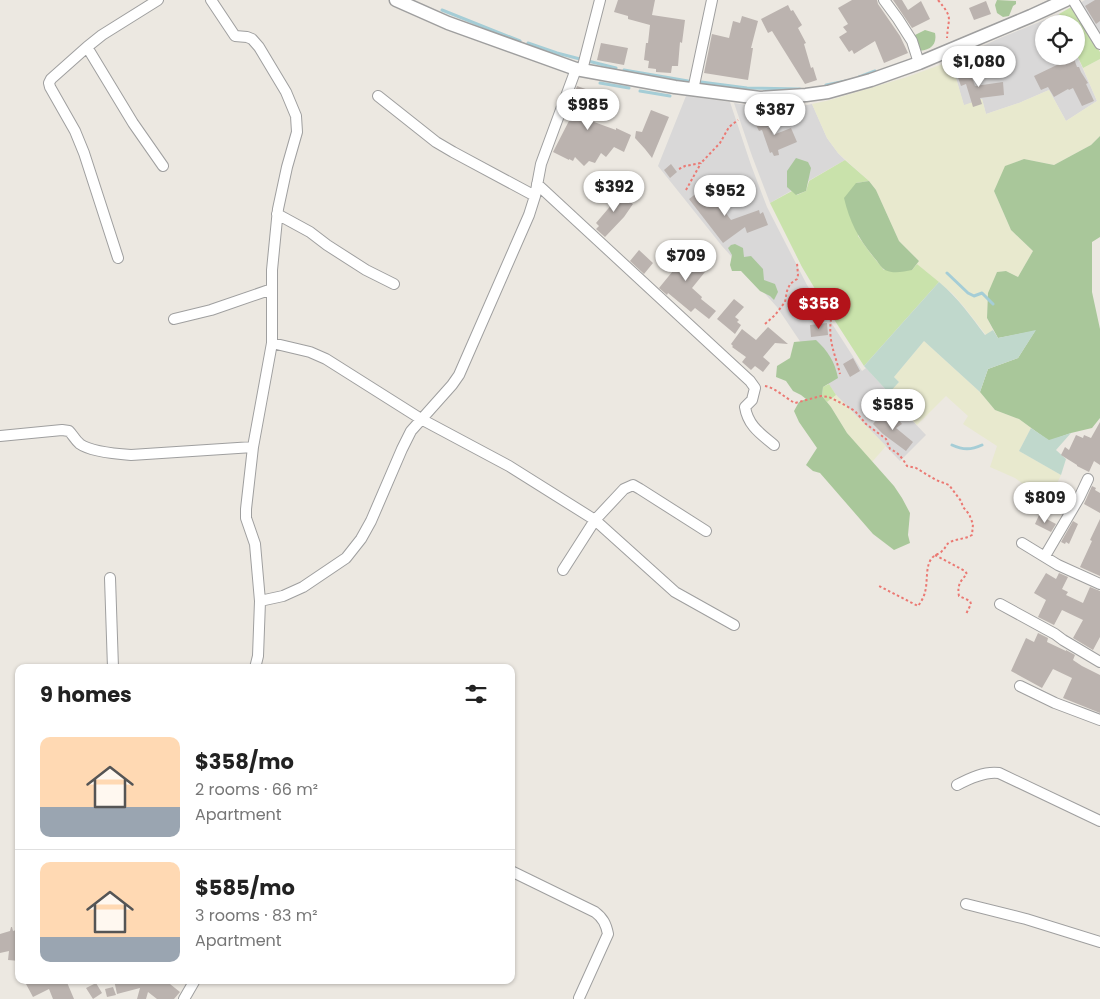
<!DOCTYPE html>
<meta charset="utf-8">
<style>
:root{--surface:#fff;--page:#f2f2f2;--text:#222;--muted:#767676;--line:#e0e0e0;--accent:#b3131a}
body{margin:0;font-family:Poppins,sans-serif;background:var(--page);color:var(--text);height:100vh;display:flex;flex-direction:column;font-size:19px;white-space:nowrap}
*{box-sizing:border-box;margin:0}
p{font-size:16px;color:var(--muted)}
.icon{flex:none;width:28px;height:28px;fill:none;stroke:currentColor;stroke-width:2;stroke-linecap:round;stroke-linejoin:round}
.map{position:relative;flex:1;overflow:hidden}
.details{position:absolute;left:15px;top:664px;width:500px;height:320px;display:flex;flex-direction:column;background:var(--surface);border-radius:10px;box-shadow:0 1px 4px #0004}
.details>*{flex:none}
.fabs{position:absolute;left:1035px;top:15px;display:grid;gap:10px}
.fabs a{display:grid;place-items:center;width:50px;height:50px;border-radius:50%;background:var(--surface);box-shadow:0 1px 4px #0004;font-size:25px}
.price{position:absolute;translate:-50% -42px;padding:0 11px;border-radius:18px;background:#fff;color:#222;font-size:16px;line-height:32px;filter:drop-shadow(0 1px 2px #0008)}
.price::after{content:'';position:absolute;left:50%;top:30px;width:15px;height:11px;margin-left:-8px;background:inherit;clip-path:polygon(0 0,100% 0,50% 100%)}
.price.active{background:var(--accent);color:#fff}
ul{padding:0;list-style:none}
li{display:flex;align-items:center;gap:15px;height:125px;padding:0 25px}
li+li{border-top:1px solid var(--line)}
li span{display:grid;place-items:center;flex:none;width:140px;height:100px;border-radius:10px;color:#555}
li>.icon{margin-inline-start:auto}
span .icon{width:60px;height:60px;fill:#fffc;stroke-width:1}
li b{font-size:21px}
h2{display:flex;justify-content:space-between;align-items:center;height:60px;padding:0 25px;font-size:21px}
.map>svg:first-child{display:block}
.residential{fill:#d9d8d8}
.farmland{fill:#e8e9ce}
.grass{fill:#c9e2ab}
.forest{fill:#a9c79a}
.wetland{fill:#c0d8cc}
.lines{fill:none;stroke-linecap:round;stroke-linejoin:round}
.stream{stroke:#a5cdd6;stroke-width:3}
.building{fill:#bbb3af}
.minor-casing{stroke:#9f9f9f;stroke-width:12}
.tertiary-casing{stroke:#9f9f9f;stroke-width:15}
.path{stroke:#eb7973;stroke-width:2;stroke-dasharray:2.5 2.5;stroke-linecap:butt}
.minor{stroke:#fff;stroke-width:10}
.tertiary{stroke:#fff;stroke-width:12}
</style>
<div class="map">
<svg width="1100" height="999" viewBox="0 0 1100 999">
<rect width="100%" height="100%" fill="#ece8e1"/>
<path class="residential" d="M1085,0h15v41l-22,-37z
M1059,14l4,10h-19v32h32v-3l21,48 -31,20 -17,-31 -30,13 -33,11 -4,-15 -18,7 -13,-45 49,-23z
M686,96l44,6 21,63 16,42 40,78 47,73 8,13 4,-3 23,25 -1,2 38,40 -26,26 -64,-66 -59,-88 -55,-61 -64,-80z
M734,103l39,6 24,-2 15,-3 15,34 11,15 7,7 -75,43 -18,-47z"/>
<path class="farmland" d="M1100,59v77l-9,9 -37,20 -30,-6 -18,7 -12,25 17,39 22,21 -15,26 -12,-6 -9,1 -9,22 -1,24 6,12 -7,5 -21,-27 -12,-14 -36,-30 2,-3 -20,-20 -23,-51 -7,-9 -31,-28 -11,-15 -15,-34 18,-4 77,-23 44,-16 13,44 18,-6 4,15 33,-11 30,-13 17,31 31,-20 -14,-33z
M924,341l56,51 15,18 24,9 12,9 -12,23 42,24 -13,27 -33,-24 -25,-11 7,-21 -34,-22 5,-8 -22,-20 -29,29 -30,-31 12,-12 -5,-5z
M836,395l50,51 -14,16 -25,-29 -16,-26 -4,-5z"/>
<path class="grass" d="M1073,6l27,46v7l-17,9 -7,-15v-29h-13l-4,-10z
M845,160l24,21 -13,2 2,53 13,18 13,16h28l5,-6 22,18 -75,84 -43,-67 -19,-32 -32,-64 22,-12 5,4 9,-4 3,-10z
M829,384l7,11 -9,7 -5,-6 1,-9z"/>
<path class="forest" d="M997,0l19,1v3l-3,2 -4,10 -6,1 -6,-4 -2,-8z
M925,30l10,3c3,15 -9,19 -22,18l-1,-4 3,-12z
M1100,136v101l-8,5v50l8,37v89l-8,10 -21,5 -22,8 -30,-22 -24,-9 -15,-18 8,-23 30,-11 17,-27 -37,7 -11,-20 1,-25 9,-21 9,-1 12,6 15,-26 -22,-21 -17,-39 11,-25 19,-7 30,6 37,-20z
M796,158l12,4 3,6 -5,23 -10,4 -9,-8v-16z
M869,181l7,9 23,51 20,20 -7,9c-9,2 -19,4 -27,0 -3,-2 -6,-6 -8,-9 -17,-20 -27,-37 -33,-63l12,-15z
M735,244l8,4 1,9 7,-1 12,13 1,11 11,4 3,8 -4,8 -4,-4 -10,-5 -19,-20h-9l-2,-6 2,-10 -4,-7 3,-3z
M816,340c12,11 19,22 22,38l-15,9 -1,9 9,11 16,26 47,53 8,12 8,15 -2,22 2,8 -16,7 -21,-16 -53,-61 -7,-2 -7,-6 11,-17 -18,-26 -5,-11 5,-9 7,-3 -5,-4 -8,-4 -7,-10 -10,-4 1,-11 13,-8 4,-16z"/>
<path class="wetland" d="M939,282c19,16 31,33 46,53l8,-5 5,8 38,-8 -18,28 -30,11 -8,23 -56,-51 -30,36 5,5 -10,11 -25,-27z
M1031,428l18,12 22,-7 -15,17 10,9 -5,16 -42,-24z"/>
<g class="lines">
<path class="stream" d="M442,10l78,31
M528,43l29,10 23,6
M588,61l28,7
M624,70l64,11
M859,77l16,-6
M701,82l46,6 53,1
M600,83l29,5
M826,85l20,-4
M640,91l30,5
M947,273l21,20 6,3 8,-3 11,11
M952,445c11,5 19,5 30,0"/>
</g>
<path class="building" d="M618,0h37l-3,15 33,5 -3,23 -2,-1 -2,24h-6l-1,7 -15,-1v-3l-8,-1 1,-7 -5,-1 2,-17h2l2,-18 -22,-6v-3l-14,-4z
M852,0h25l1,4 22,32 8,17 -24,10 -9,-22 -21,13 -2,-4 -3,2 -10,-15 8,-5 -4,-5 5,-3 -10,-16z
M893,0h9l6,10 13,-9 9,18 -18,9z
M1095,0h5v21l-4,3 -11,-18z
M986,1l5,13 -17,6 -5,-12z
M788,5l3,6 2,-1 9,15 -4,3 8,15 -2,1 7,24 2,-1 4,13 -12,4 -33,-53 -4,2 -7,-14z
M742,16l16,5 -7,27h2l-5,32 -44,-7 8,-39 17,4 4,-17 7,2z
M601,43l27,5 -4,17 -27,-5z
M1060,56h13l4,11h2l2,5 7,11 -2,1 8,17 -12,5 -9,-18 -4,2 -1,-1 -14,8 -6,-10 -7,3 -7,-14 27,-13z
M968,66l7,20 28,-4 1,13 -24,3 2,6 -9,3 -7,-23 -5,2 -5,-14 6,-2v-2z
M577,86l26,9 -9,27 22,8v-2l15,7 -7,17 -10,-5 -8,10 -5,-4 -6,10 -6,-2 -5,5 -9,-9 -2,4 -4,-2v1l-16,-8 18,-35 -4,-3z
M651,110l18,7 -17,41 -7,-9 -10,-11 1,-7 6,1z
M762,114l7,13 -5,2 7,-2 2,8 18,-7 6,14 -19,8 1,5 -5,1 -2,-4 -2,1 -8,-23 -3,1 -6,-12z
M671,164l6,8 -7,6 -6,-8z
M706,186l25,34 28,-10 1,4 3,-2 5,13 -21,8 -2,-6 -22,16 -34,-44z
M615,190l18,14 -9,13 -19,20 -9,-8 3,-3 -3,-3 17,-20 -5,-4z
M677,244l21,18 -2,3 9,7 -13,16 10,9 -1,2 15,12 -7,8 -14,-11 -4,4 -23,-19 -1,2 -8,-7 18,-22 -11,-9z
M639,250l14,13 -9,11 -14,-13z
M734,299l10,8 -9,10 4,3 -2,2 4,3 -6,9 -18,-15z
M827,323l1,12 -17,2 -1,-12z
M768,327l20,17 -13,-1 -12,14 7,6 -7,9 -8,-6 -4,4 -9,-8 4,-5 -14,-10 1,-1 -2,-2 11,-15 14,11z
M853,358l7,13 -10,6 -7,-13z
M891,411l11,13 -6,4 17,14 -7,9 -23,-17 -10,-10 6,-7 3,3z
M1100,422v43l-6,-4 -5,11 -12,-6v-1l-16,-10 4,-8 4,3 7,-15 7,3 1,-3 7,3z
M1092,486l4,2 -1,2 5,3v20l-16,-9z
M1039,515l17,9 -5,8 -16,-8z
M1100,519v57l-20,-9 12,-26 -2,-1z
M1073,521l5,3 -9,20 -3,-2 -1,2 -4,-2z
M1046,573l10,6 3,-6 9,4 -6,12 6,3 -2,3 17,8 7,-16 10,4v46l-7,13 -20,-12 10,-18 -21,-10 -8,15 -16,-8 8,-17 -12,-7z
M1038,633l10,5 -1,4 19,9v-1l9,5 -2,5 9,6 18,9v38l-37,-15 9,-20 -19,-9 -11,19 -31,-17 15,-33 8,4z
M11,927h1l1,4 6,-2v9l-4,1 4,14v8l-11,-1 1,-9 -9,2v-19l10,-3z
M30,980h36l8,19h-21l-4,-10 -16,8 -7,-13 5,-1z
M114,980h51l15,12 -6,7h-17l-9,-7 -2,7h-9l3,-11 -23,6z
M96,983l6,10 -9,6 -7,-11z
M113,987l3,8 -9,2 -2,-8z"/>
<g class="lines">
<g class="minor-casing">
<path id="minor" d="M158,0l-56,35 -15,12 46,76 30,43
M211,0l24,36 12,1 5,2 7,8 27,45 10,24 1,16 -10,35 -9,42 -6,61v73l-19,104 -7,62v9l9,26 5,57 -2,55 -3,12
M884,0l14,19 14,22 7,22
M1073,0l27,44
M87,47l-36,32 -2,4 1,4 25,44 9,22 34,105
M582,70l18,-70
M693,90l19,-90
M378,96l58,46 17,10 82,44
M537,184l213,197 5,7 -3,12 -7,7c3,19 16,27 29,38
M277,214l33,18 17,13 39,25 28,14
M174,319l37,-9 61,-21
M272,343l38,9 16,7 95,60 88,47 86,54 29,-31 9,-4 7,4 66,42
M0,436l62,-6 7,1c4,4 6,9 11,13 11,8 37,10 51,11l122,-8
M1022,543l36,22 42,19
M1045,556l34,-58 9,-19
M563,570l32,-50 80,72 59,33
M110,578l3,90
M260,601l23,-5 20,-9 43,-29 15,-19 10,-18 31,-72 9,-18 41,-46 7,-10 70,-160 6,-19 6,-32 35,-95
M1000,604l55,30 8,6 37,22
M1020,686l35,17 45,17
M957,785c13,-7 28,-14 42,-12l101,48
M511,871l84,41c8,6 11,12 13,22l-29,64
M966,904l60,15 74,23
M184,999l11,-19"/>
</g>
<g class="tertiary-casing">
<path id="tertiary" d="M396,0l52,23 128,46 99,18 85,11 46,-3 22,-3 43,-12 48,-17 112,-47 35,-16"/>
</g>
<path class="path" d="M938,0c16,19 10,17 9,38
M679,169l6,-3 16,-3 19,-20 9,-16 9,-7
M686,190l15,-27
M831,319c-3,23 4,34 9,55
M765,324l10,-9 10,-13 2,-11 3,-7 7,-5 1,-4 -1,-12
M765,386c11,2 20,12 30,17l26,-7 8,1 12,6 14,8 11,13 20,15 4,10c8,3 13,10 17,17l9,2 20,12 13,5 12,16 2,6 6,7 4,10 -1,11c-7,4 -15,4 -22,7 -5,3 -4,6 -8,9 -2,3 -7,3 -10,7 -7,8 -4,24 -7,34 -1,5 -4,10 -7,14l-39,-20
M935,555l30,16 2,3c-7,7 -10,12 -8,22l11,5 1,3 -5,10"/>
<use href="#minor" class="minor"/>
<use href="#tertiary" class="tertiary"/>
</g>
</svg>
<div class="fabs">
<a><svg class="icon" aria-label="locate" viewBox="0 0 24 24"><circle cx="12" cy="12" r="6"/><path d="M12 2v4M12 18v4M2 12h4M18 12h4"/></svg></a>
</div>
<b class="price" style="left:979px;top:88px">$1,080</b>
<b class="price" style="left:588px;top:131px">$985</b>
<b class="price" style="left:775px;top:136px">$387</b>
<b class="price" style="left:614px;top:213px">$392</b>
<b class="price" style="left:725px;top:217px">$952</b>
<b class="price" style="left:686px;top:282px">$709</b>
<b class="price active" style="left:819px;top:330px">$358</b>
<b class="price" style="left:893px;top:431px">$585</b>
<b class="price" style="left:1045px;top:524px">$809</b>
<section class="details">
<h2>9 homes<svg class="icon" aria-label="filters" viewBox="0 0 24 24"><path d="M4 7h16M4 17h16"/><circle cx="9" cy="7" r="2"/><circle cx="15" cy="17" r="2"/></svg></h2>
<ul>
<li><span style="background:linear-gradient(#ffd9b3 70%,#9aa5b1 0)"><svg class="icon" aria-label="home" viewBox="0 0 24 24"><path d="M3 11l9-7 9 7M6 9v11h12V9"/></svg></span><div><b>$358/mo</b><p>2 rooms · 66 m²</p><p>Apartment</p></div></li>
<li><span style="background:linear-gradient(#ffd9b3 75%,#9aa5b1 0)"><svg class="icon" aria-label="home" viewBox="0 0 24 24"><path d="M3 11l9-7 9 7M6 9v11h12V9"/></svg></span><div><b>$585/mo</b><p>3 rooms · 83 m²</p><p>Apartment</p></div></li>
</ul>
</section>
</div>
